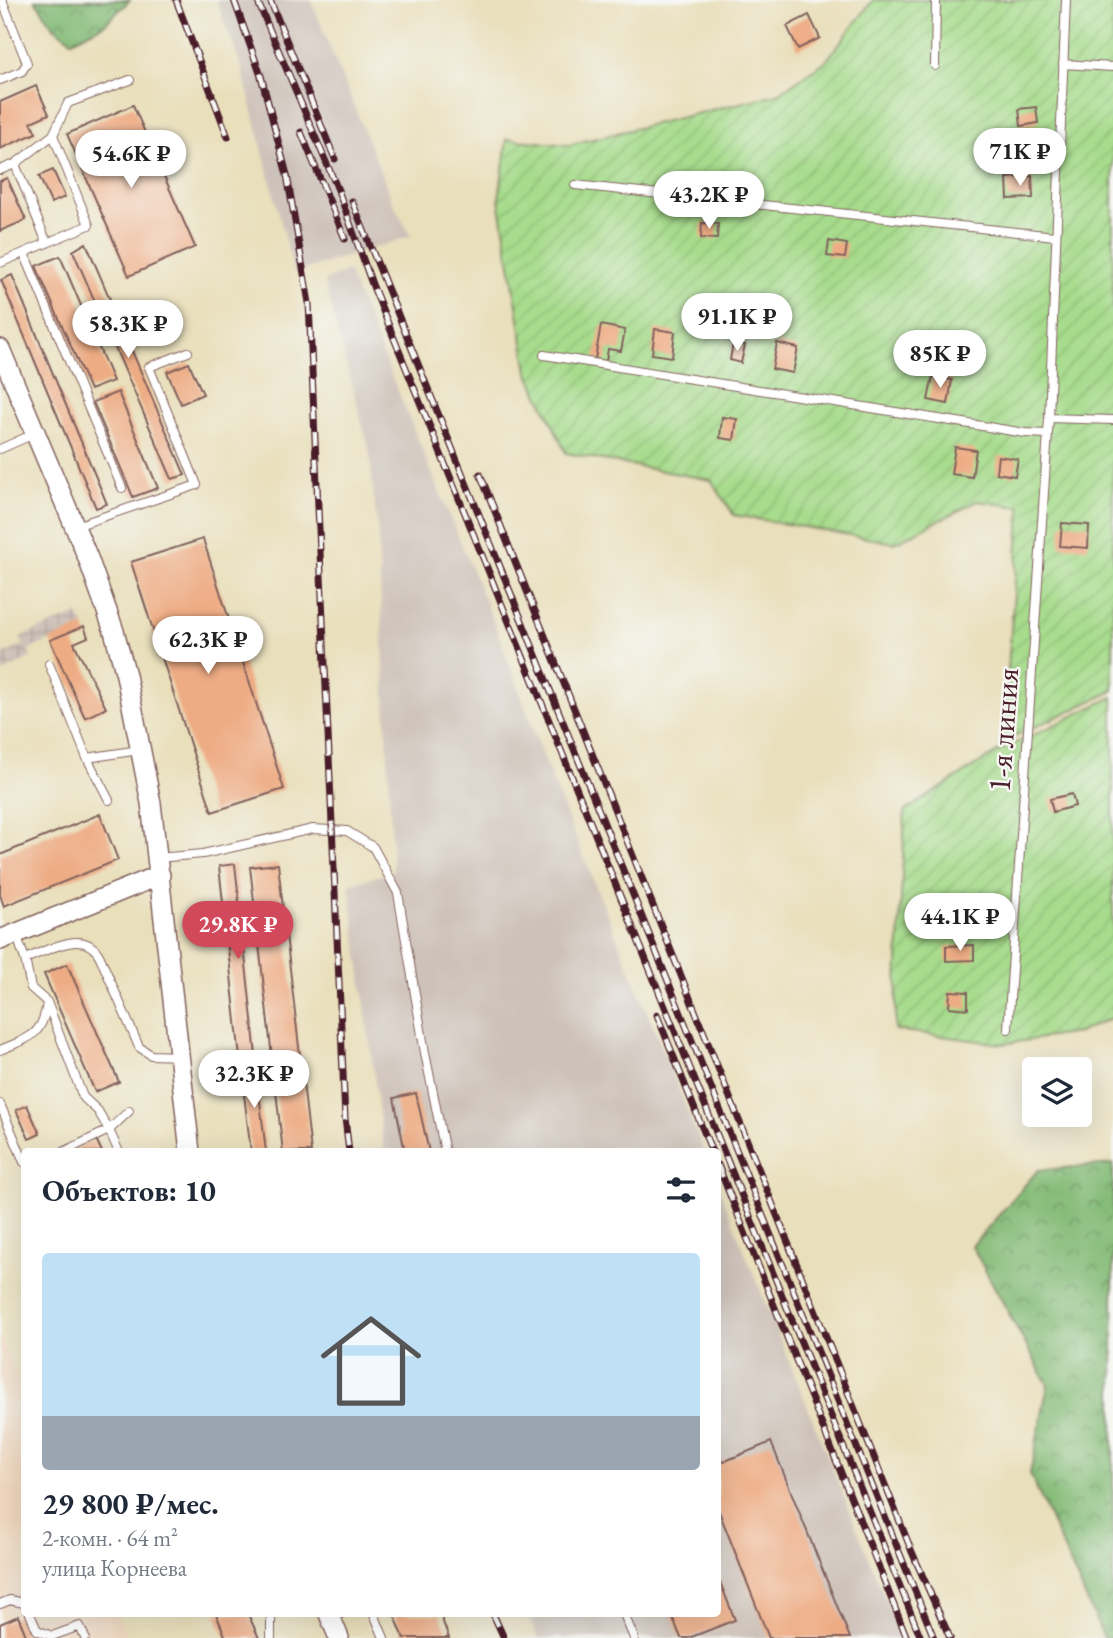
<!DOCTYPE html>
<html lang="ru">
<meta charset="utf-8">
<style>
:root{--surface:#fff;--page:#f6f6f7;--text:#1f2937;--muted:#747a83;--line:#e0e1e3;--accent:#d1495b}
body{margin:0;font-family:"EB Garamond",serif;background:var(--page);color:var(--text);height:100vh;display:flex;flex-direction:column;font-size:26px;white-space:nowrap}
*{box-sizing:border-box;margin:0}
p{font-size:23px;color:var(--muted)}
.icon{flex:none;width:38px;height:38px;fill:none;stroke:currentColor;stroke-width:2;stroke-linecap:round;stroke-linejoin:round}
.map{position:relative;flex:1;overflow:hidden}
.side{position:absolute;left:21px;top:1148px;width:700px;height:469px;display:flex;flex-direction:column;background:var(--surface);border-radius:7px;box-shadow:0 7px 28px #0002}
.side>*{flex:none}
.buttons{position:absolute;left:1022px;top:1057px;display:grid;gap:14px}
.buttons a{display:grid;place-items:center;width:70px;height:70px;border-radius:7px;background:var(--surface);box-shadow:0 7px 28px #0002;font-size:35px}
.price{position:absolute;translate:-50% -60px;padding:0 16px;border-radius:24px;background:#fff;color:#222;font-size:23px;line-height:46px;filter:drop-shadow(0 2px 4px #0008)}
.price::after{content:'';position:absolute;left:50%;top:42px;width:21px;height:16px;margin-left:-10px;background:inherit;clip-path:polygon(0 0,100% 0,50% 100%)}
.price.on{background:var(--accent);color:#fff}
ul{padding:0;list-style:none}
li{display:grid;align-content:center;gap:14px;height:371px;padding:0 21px}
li+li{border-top:2px solid var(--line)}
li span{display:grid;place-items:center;height:217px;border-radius:7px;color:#555}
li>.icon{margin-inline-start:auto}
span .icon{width:126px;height:126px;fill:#fffc;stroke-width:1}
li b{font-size:30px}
h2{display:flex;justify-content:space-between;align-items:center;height:84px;padding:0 21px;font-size:30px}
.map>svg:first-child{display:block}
.built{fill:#efd6bc}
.industrial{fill:url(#industrial-grid)}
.railway{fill:#cdc2b9}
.forest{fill:url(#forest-crowns);stroke:#686e52;stroke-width:2}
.garden{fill:url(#garden-furrows);stroke:#787e5c;stroke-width:2}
.building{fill:#eeac84}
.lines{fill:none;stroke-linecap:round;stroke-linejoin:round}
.service-casing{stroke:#82625d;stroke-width:10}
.tertiary-casing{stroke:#82625d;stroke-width:22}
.service{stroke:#fff;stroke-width:8}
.tertiary{stroke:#fff;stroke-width:19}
.rail-casing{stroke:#4a1f2b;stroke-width:7}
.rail{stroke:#f6f6f2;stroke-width:4.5;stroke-dasharray:13;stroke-linecap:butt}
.labels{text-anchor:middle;stroke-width:5;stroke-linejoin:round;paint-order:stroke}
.street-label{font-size:32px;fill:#4a1f2b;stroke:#f6f6f2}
</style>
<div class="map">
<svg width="1113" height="1638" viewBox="0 0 1113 1638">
<defs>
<pattern id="industrial-grid" width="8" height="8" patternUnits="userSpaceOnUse" patternTransform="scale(1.75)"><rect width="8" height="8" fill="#cdc2b9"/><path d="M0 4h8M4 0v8" fill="none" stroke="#b2a69f"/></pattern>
<pattern id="forest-crowns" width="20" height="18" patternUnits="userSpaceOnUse" patternTransform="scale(1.75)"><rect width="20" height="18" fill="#85bc78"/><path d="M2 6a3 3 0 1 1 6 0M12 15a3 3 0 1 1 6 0" fill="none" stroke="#6f9863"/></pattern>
<pattern id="garden-furrows" width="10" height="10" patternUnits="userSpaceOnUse" patternTransform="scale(1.75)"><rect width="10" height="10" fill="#a7dc8d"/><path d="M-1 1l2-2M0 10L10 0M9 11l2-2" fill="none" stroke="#91bc7a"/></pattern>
</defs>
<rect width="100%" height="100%" fill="#f6f6f2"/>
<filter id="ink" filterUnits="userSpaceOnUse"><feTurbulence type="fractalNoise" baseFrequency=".0143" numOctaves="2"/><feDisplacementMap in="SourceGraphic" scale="14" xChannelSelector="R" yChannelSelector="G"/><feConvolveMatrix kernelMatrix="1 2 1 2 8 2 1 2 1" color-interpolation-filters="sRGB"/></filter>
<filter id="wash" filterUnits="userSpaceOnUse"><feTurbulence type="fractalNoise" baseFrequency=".00686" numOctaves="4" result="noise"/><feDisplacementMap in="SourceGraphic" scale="28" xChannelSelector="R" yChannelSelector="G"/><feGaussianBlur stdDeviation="1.57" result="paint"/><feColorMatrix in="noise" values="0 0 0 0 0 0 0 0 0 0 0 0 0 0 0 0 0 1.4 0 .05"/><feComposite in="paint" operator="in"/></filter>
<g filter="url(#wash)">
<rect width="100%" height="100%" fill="#e9dfbb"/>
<path class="built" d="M0,1335l24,59v220h93l10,24h-127z"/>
<path class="industrial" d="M78,614l6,12 -56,24 3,7 -31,17v-18l24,-11 -4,-8z"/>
<path class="railway" d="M216,0h95l83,205 17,31 -117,37 -52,-204z
M348,271l147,354 59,159 150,367h-320l-35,-267 44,-12 -15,-337 -9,-86 -45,-168z
M718,1186l183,452h-363l-11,-24h191z"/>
<path class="forest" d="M35,0h95l-25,24 -33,17 -18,-14z
M1113,1164v474h-9l-74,-164 18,-89 -76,-139 66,-76z"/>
<path class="garden" d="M873,0h240v691l-111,51 19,-235 -44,-6 -82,42 -161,-28 -23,-35 -145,-27 -38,-81 -29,-173 8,-60 61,6 209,-51 49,-33z
M1113,697v320l-35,16 -76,11 -107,-14 10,-219 92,-59z"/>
<g id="blocks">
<path class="building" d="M809,15l11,23 -22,11 -11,-23z
M36,86l13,28 -18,8 5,11 -36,16v-47z
M133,105l62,142 -66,29 -62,-142z
M1036,107l2,16 -17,3 -2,-17z
M53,170l12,27 -14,6 -12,-27z
M1032,176l1,22 -25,1 -1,-21z
M7,178l19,42 -26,11v-50z
M702,223l16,1 -1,15 -16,-1z
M829,241l18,3 -2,14 -18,-2z
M86,243l99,232 -13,4 -99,-228z
M60,256l53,125 -23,9 -54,-124z
M12,275l95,229 -11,4 -95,-228z
M601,325l24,5 -4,21 -13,-2 -2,12 -11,-2z
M655,329l20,3 -3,25 -20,-3z
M733,343l12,2 -4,18 -11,-3z
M777,343l21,5 -5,25 -21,-4z
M189,363l14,31 -22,10 -14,-32z
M933,376l19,4 -4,24 -20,-4z
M118,392l40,96 -25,9 -40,-95z
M722,417l15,2 -3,21 -14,-2z
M955,447l21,3 -4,27 -21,-3z
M998,456l20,3 -3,17 -19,-3z
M1062,523l27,2 -1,23 -28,-2z
M203,539l81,250 -72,23 -81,-250z
M84,626l4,11 -14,6 32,65 -21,10 -35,-78z
M1072,794l3,12 -22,6 -3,-13z
M100,814l18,46 -114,46 -4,-11v-40z
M235,864l21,192 -16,2 -21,-192z
M278,864l33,288h-28l-33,-285z
M974,945v15l-28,1v-15z
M67,964l52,118 -24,10 -51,-118z
M950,991l18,1v17l-19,-2z
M256,1068l10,84h-15l-10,-82z
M416,1093l13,59h-24l-11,-54z
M27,1105l13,29 -11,5 -13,-29z
M96,1139l6,13h-28l-1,-3z
M771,1442l79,196h-81l-51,-129v-45z
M718,1577l17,43 -46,18h-8l-10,-24h47z
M216,1614h32l11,24h-33z
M394,1614h46l9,24h-45z
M18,1616l9,22h-27v-14z"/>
</g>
</g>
<g filter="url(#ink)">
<use href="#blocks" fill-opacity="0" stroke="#82625d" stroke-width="2"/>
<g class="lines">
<g class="service-casing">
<path id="service" d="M1063,64l50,3
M935,66l1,-66
M0,80l22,-9 5,-8 -25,-63
M15,164l32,79
M0,170l15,-6 38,-29 15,-32 62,-23
M575,185l480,51
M24,253l98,235
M0,263l89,-38 -36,-90
M544,355l481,78 22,1
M1049,418l64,2
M0,449l36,-16
M76,526l121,-41 -48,-118 39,-15
M49,664l38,94 52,-8
M87,758l22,42
M157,858l46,-4 110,-25 34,2 26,16 25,46 27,160 20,99
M16,934l9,25c24,-9 60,-32 75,-2l39,90 12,8 28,1
M47,1002l36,95 15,14 11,19 -46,22
M1008,1029l41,-611 17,-418
M0,1050c29,-12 43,-14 47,-48l-16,-14 -6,-29
M0,1104l24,58
M119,1152l-10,-22 20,-19
M0,1604l10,-4 14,3
M30,1614l7,16 15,6 28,-10 5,12
M374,1614l10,24
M624,1614l10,24
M271,1638v-24"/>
</g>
<g class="tertiary-casing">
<path id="tertiary" d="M0,349l88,209 26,73 12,44 25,128 39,349
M0,940l160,-65
M329,1614l10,24"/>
</g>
<use href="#service" class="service"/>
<use href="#tertiary" class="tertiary"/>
<g class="rail-casing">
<path id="rail" d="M176,0l52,137
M234,0l27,76 26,99 22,128 36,815 4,34
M257,0l81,190 34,94 549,1354
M270,0l65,159
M301,132l44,107
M352,201l582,1437
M480,474l432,1078 38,86
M657,1015l55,137
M718,1165l189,473
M493,1614l11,24"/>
</g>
<use href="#rail" class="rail"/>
</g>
</g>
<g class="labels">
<g class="street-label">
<text transform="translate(1003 730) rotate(-86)" y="11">1-я линия</text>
</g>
</g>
</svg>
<div class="buttons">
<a><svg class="icon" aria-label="layers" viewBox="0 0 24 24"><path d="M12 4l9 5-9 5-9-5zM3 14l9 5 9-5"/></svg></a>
</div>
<b class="price" style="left:1020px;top:188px">71K ₽</b>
<b class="price" style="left:131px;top:190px">54.6K ₽</b>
<b class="price" style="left:709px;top:231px">43.2K ₽</b>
<b class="price" style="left:737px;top:353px">91.1K ₽</b>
<b class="price" style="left:128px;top:360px">58.3K ₽</b>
<b class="price" style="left:940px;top:390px">85K ₽</b>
<b class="price" style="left:208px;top:676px">62.3K ₽</b>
<b class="price" style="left:960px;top:953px">44.1K ₽</b>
<b class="price on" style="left:238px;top:961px">29.8K ₽</b>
<b class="price" style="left:254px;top:1110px">32.3K ₽</b>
<section class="side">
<h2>Объектов: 10<svg class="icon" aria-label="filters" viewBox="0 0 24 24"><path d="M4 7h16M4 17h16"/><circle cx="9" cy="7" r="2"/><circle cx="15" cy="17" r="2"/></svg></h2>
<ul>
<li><span style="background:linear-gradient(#bfe0f5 75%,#9aa5b1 0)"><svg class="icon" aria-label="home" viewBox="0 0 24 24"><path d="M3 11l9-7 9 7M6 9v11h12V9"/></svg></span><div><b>29 800 ₽/мес.</b><p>2-комн. · 64 m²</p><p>улица Корнеева</p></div></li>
</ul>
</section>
</div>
